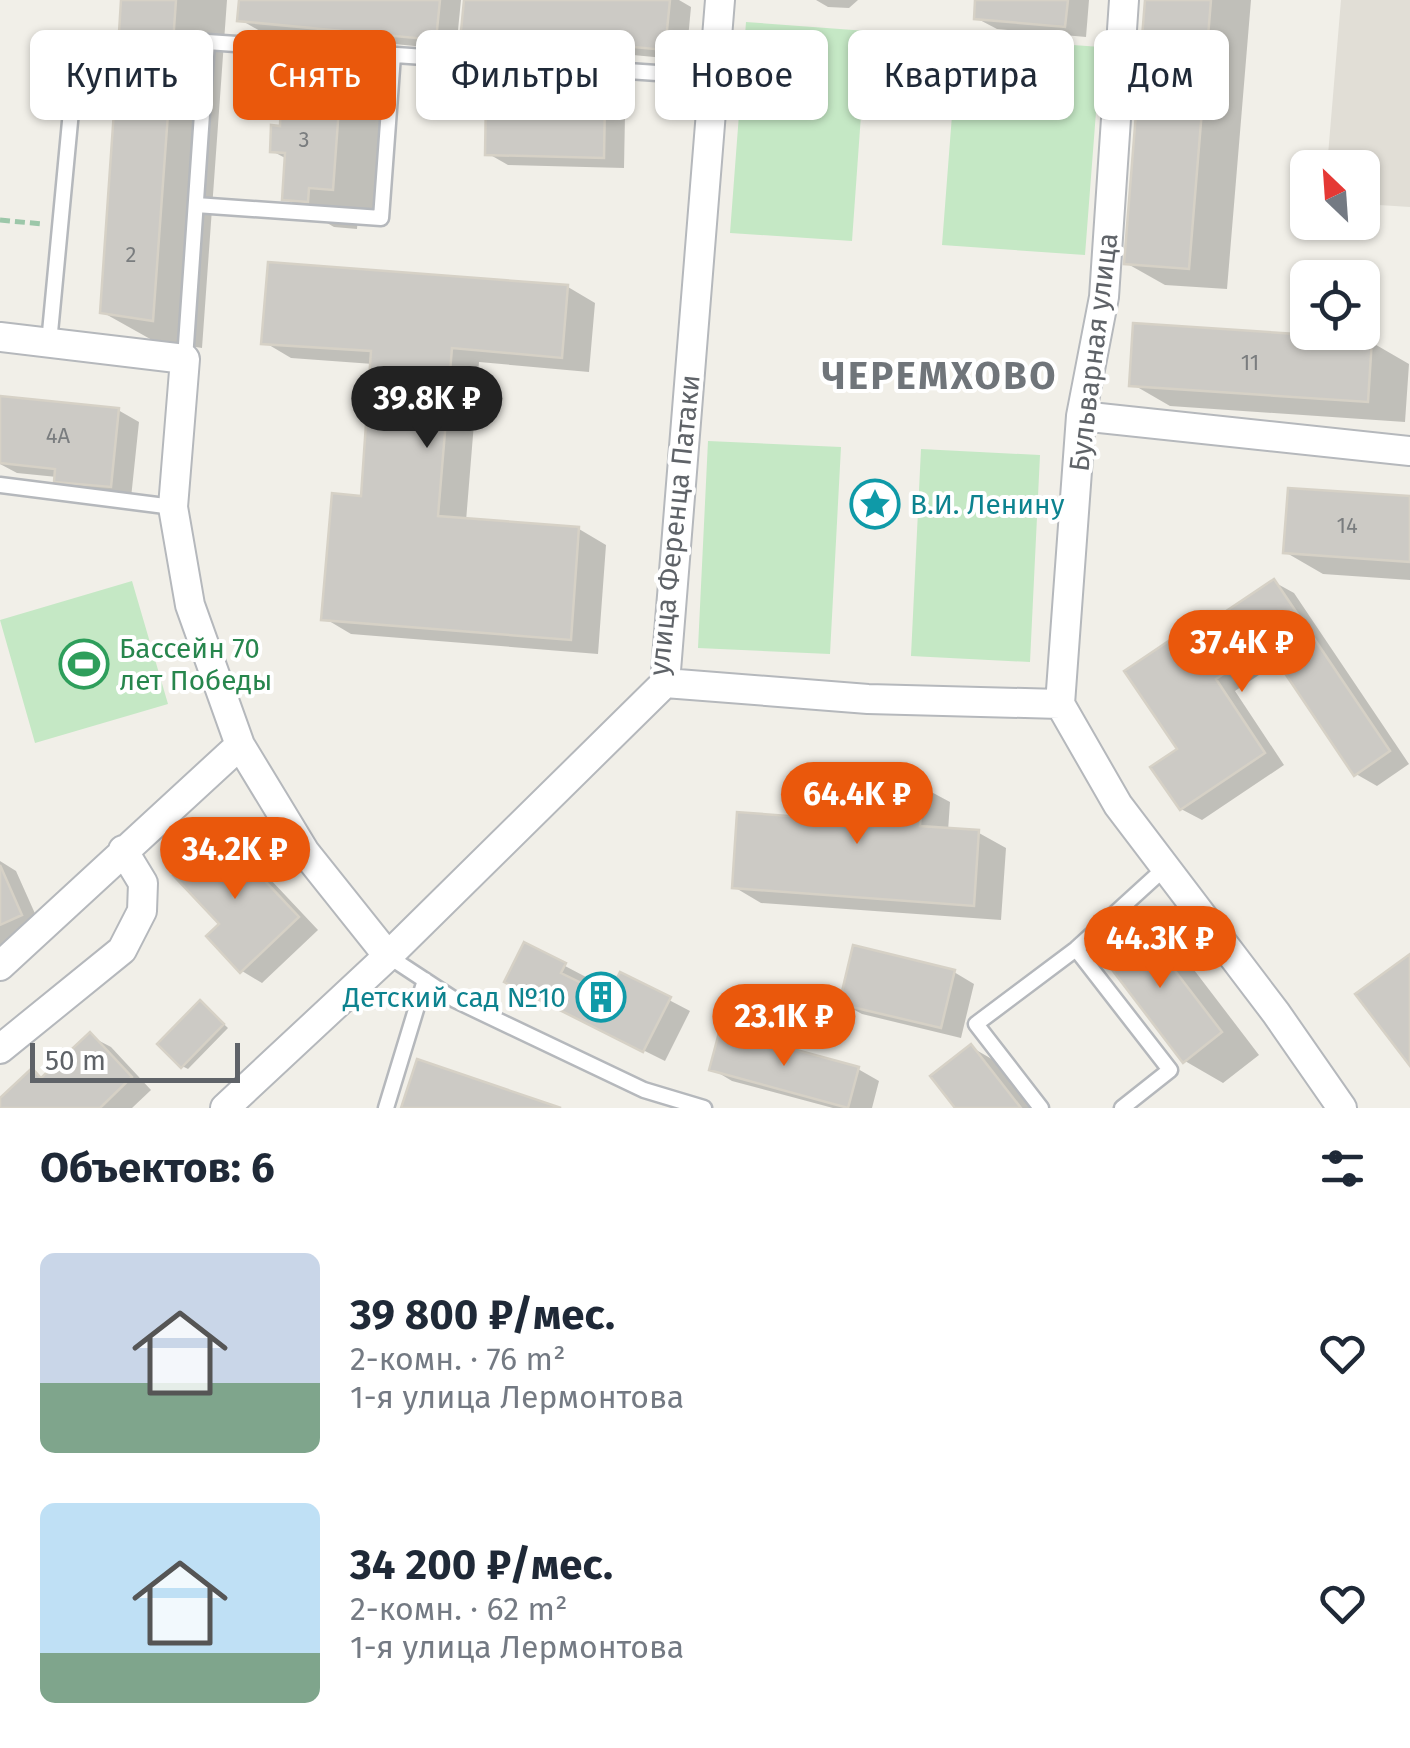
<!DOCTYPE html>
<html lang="ru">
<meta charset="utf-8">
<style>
:root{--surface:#fff;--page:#f6f6f7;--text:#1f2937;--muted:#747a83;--accent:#ea580c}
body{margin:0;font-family:"Fira Sans",sans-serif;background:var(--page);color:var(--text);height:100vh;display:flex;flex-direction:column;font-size:38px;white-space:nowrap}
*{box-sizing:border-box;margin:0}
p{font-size:32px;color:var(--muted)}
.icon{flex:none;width:55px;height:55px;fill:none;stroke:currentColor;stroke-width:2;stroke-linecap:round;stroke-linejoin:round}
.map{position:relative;height:1108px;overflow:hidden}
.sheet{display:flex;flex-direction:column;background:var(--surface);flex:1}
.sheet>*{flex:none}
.top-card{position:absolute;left:30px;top:30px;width:1350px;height:90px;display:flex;gap:20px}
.needle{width:65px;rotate:335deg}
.fabs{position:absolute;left:1290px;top:150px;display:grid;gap:20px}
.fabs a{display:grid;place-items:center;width:90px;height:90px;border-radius:15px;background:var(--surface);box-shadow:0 2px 8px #0004;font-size:50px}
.scale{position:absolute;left:30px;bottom:25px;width:210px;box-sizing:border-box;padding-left:10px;border:5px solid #5f6368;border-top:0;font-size:28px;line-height:35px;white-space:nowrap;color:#5f6368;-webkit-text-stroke:8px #fff;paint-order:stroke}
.price{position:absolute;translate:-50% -85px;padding:0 22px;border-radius:35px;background:var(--accent);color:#fff;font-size:32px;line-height:65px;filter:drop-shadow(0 2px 5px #0008)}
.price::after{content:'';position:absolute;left:50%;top:60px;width:30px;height:22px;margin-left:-15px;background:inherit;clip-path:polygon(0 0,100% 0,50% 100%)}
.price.current{background:#222;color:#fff}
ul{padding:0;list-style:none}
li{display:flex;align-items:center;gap:30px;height:250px;padding:0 40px}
li span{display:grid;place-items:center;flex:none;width:280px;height:200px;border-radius:15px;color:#555}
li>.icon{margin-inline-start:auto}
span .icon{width:120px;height:120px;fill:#fffc;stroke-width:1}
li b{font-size:42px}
h2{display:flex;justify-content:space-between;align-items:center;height:120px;padding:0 40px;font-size:42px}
.tag{padding:0 35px;border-radius:15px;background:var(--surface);box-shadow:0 2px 8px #0004;font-size:35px;line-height:90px}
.tag.current{background:var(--accent);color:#fff}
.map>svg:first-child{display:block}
.education{fill:#e1ded6}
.green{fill:#c5e8c5}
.shadow{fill:#0003}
.building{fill:#cccac5;stroke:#d6d1c6;stroke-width:2.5}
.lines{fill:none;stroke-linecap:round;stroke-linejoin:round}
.lane-casing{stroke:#b5b8bc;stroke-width:19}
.street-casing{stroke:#b5b8bc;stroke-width:32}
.path{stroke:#9cc7a9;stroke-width:5;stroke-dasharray:10 5;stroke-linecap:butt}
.lane{stroke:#fff;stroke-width:14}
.street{stroke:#fff;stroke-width:28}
.labels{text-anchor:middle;stroke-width:8;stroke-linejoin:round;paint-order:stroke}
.number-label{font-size:22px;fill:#7a7d7f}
.street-label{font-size:28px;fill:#5f6368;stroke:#fff}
.culture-label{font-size:28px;fill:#0d838f;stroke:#fff;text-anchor:start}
.leisure-label{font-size:28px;fill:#27864d;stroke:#fff;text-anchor:start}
.district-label{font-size:38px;font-weight:bold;letter-spacing:2.5px;fill:#70757a;stroke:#fff}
</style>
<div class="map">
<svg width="1410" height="1108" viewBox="0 0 1410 1108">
<rect width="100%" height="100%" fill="#f1efe8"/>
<path class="education" d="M1341,0h69v207l-47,-3 -1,-36 -35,-1z"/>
<path class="green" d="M746,22l121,9 -15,210 -122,-8z
M958,37l143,10 -16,208 -143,-10z
M708,441l133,6 -11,207 -132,-6z
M921,449l119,6 -10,207 -119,-6z
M132,581l36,123 -133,39 -35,-123z"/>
<path class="shadow" d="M124,0h103l-25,348 -50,-8 -50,-28z
M241,0h220l-5,50 -196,-19 -21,-12z
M466,0h213l12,7 -5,53 -202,-19 -20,-11z
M816,0h42l-9,8 -21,-1z
M978,0h111l-3,37 -89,-8 -21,-11z
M1148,0h103l-24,289 -62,-4 -39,-22z
M340,83l50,28 -8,106 -24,-2 -1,14 -23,-2 -50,-29 3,-39 -15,-8 10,-23z
M605,103l20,12 -1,53 -116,-3 -21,-12z
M568,287l27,16 -6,69 -110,-10 -13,159 113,8 27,16 -8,109 -247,-20 -27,-16 39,-119 10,-135 -82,-6 -27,-16z
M1371,342l38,22 -4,58 -235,-16 -38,-22z
M118,410l21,12 -8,76 -54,-6 -20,-12v-3l-40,-4 -17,-9v-42z
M1410,499v81l-87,-6 -38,-22z
M1274,582l20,11 115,171 -32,22 -21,-12 -76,-113 -45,30 49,74 -82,55 -21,-11 -2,-172 7,4z
M922,787l28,15 -2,29 31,2 27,15 -5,72 -240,-17 -27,-16 70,-67z
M219,835l21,12 78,83 -56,53 -20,-12 -20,-47z
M0,861l16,10 25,56 -41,18z
M1136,923l39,22 84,110 -36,28 -38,-22z
M525,945l61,32 -5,9 28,13 60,1 21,11 -25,50 -137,-68z
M954,972l20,12 -13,54 -99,-24 -20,-11z
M206,1007l22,21 -40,41 -6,-3z
M90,1036l21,11 40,43 -19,18h-132v-7l32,-30 13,8z
M971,1047l38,22 30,39h-81l-24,-31z
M712,1069h146l21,12 -7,27h-39l-101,-27z"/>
<path class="building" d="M121,0h55l-6,86 -54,-4z
M239,0h201l-4,40 -199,-19z
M464,0h206l-5,50 -204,-19z
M975,0h93l-3,27 -91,-8z
M1145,0h66l-22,269 -65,-5z
M291,77l50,3 -8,110 -24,-2 -1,14 -26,-2 3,-47 -15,-1 1,-27 9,1 1,-26 8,1z
M116,82l54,4 -17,235 -53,-8z
M486,97l119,3 -1,58 -119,-3z
M268,262l300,23 -6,73 -110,-10 -14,168 141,11 -8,113 -250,-20 11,-127 29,3 10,-145 -110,-7z
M1133,323l239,16 -4,63 -239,-16z
M0,396l119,12 -8,79 -57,-5 1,-13 -55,-6z
M1288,488l122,8v66l-127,-9z
M1274,579l116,172 -36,25 -88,-131 -50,34 49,74 -85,57 -30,-43 27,-18 -53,-78 55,-37 4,6z
M805,776l118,8 -3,42 59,4 -5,76 -242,-18 5,-76 65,5z
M219,832l80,85 -59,56 -34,-37 13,-12 -46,-49z
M0,865l22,50 -22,10z
M1136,920l86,112 -39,31 -86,-113z
M524,942l42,21 -5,10 47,23 12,-24 51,25 -28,55 -139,-70z
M853,945l102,25 -14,58 -102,-24z
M1410,954v112l-55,-72z
M200,1000l24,24 -43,44 -24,-24z
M720,1029l139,38 -11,41 -139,-38z
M90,1032l42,45 -32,31h-100v-10l32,-30 9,10z
M971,1044l50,64h-66l-25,-32z
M417,1059l144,49h-160z"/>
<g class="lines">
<g class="lane-casing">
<path id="lane" d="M196,205l185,13 12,-163
M49,343l24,-253
M185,359l22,-317 508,35
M0,485l173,22
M1076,949l94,121 -48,38
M388,956l67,44 189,90 60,18
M386,1108l39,-128
M1041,1108l-65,-84 100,-75 90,-82"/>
</g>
<g class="street-casing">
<path id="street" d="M0,337l185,22 -12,148 17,98 50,140 65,107 83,104
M1081,416l329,35
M665,683l203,16 192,5
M1060,704l21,-288 23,-119 20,-297
M1060,704l58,101 158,208 66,95
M0,966l240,-221
M0,1049l122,-99 20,-39 1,-28 -20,-33
M225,1108l163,-152 277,-273 55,-683"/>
</g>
<path class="path" d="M0,220l42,4"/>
<use href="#lane" class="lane"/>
<use href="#street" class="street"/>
</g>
<defs>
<g id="sight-ring" transform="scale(2.5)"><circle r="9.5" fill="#fff" stroke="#0f9aa8" stroke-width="1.5"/><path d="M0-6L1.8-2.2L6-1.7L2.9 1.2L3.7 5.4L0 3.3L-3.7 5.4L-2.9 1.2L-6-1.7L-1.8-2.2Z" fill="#0f9aa8"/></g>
<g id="stadium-ring" transform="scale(2.5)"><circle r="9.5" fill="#fff" stroke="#2e9e5b" stroke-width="1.5"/><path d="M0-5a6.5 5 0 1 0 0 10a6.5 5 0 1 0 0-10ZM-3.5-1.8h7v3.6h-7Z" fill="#2e9e5b"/></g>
<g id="building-ring" transform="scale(2.5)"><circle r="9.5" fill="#fff" stroke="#0f9aa8" stroke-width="1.5"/><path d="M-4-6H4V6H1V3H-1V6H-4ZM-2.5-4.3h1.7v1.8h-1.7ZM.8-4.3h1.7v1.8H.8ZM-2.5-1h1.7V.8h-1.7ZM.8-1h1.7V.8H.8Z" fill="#0f9aa8"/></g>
</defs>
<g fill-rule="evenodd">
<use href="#sight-ring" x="875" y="504"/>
<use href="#stadium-ring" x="84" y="664"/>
<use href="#building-ring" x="601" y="997"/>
</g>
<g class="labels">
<g class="number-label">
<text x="304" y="147">3</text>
<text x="131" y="262">2</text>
<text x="1250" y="370">11</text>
<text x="58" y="443">4А</text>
<text x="1347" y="533">14</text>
</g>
<g class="street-label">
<text transform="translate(1093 352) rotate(-83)" y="10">Бульварная улица</text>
<text transform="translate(674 525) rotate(-84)" y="10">улица Ференца Патаки</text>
</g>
<g class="culture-label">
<text x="910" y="514">В.И. Ленину</text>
<text x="566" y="1007" text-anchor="end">Детский сад №10</text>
</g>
<g class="leisure-label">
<text x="119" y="658">Бассейн 70<tspan x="119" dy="32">лет Победы</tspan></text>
</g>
<g class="district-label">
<text x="940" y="389">ЧЕРЕМХОВО</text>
</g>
</g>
</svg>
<div class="fabs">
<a><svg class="needle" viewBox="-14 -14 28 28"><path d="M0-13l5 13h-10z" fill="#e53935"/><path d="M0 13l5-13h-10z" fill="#747a83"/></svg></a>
<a><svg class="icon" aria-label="locate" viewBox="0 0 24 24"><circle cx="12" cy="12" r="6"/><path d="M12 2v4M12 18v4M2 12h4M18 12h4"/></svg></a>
</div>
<div class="scale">50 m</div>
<b class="price current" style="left:427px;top:451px">39.8K ₽</b>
<b class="price" style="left:1242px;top:695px">37.4K ₽</b>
<b class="price" style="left:857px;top:847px">64.4K ₽</b>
<b class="price" style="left:235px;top:902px">34.2K ₽</b>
<b class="price" style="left:1160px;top:991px">44.3K ₽</b>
<b class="price" style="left:784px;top:1069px">23.1K ₽</b>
<div class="top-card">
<a class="tag">Купить</a>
<a class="tag current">Снять</a>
<a class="tag">Фильтры</a>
<a class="tag">Новое</a>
<a class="tag">Квартира</a>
<a class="tag">Дом</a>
</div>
</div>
<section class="sheet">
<h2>Объектов: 6<svg class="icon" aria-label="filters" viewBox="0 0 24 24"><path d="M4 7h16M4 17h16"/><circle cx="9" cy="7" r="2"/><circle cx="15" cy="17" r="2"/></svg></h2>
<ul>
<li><span style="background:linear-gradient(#c9d6e8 65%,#7fa58c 0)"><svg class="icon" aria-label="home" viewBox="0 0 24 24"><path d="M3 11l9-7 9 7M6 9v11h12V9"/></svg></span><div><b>39 800 ₽/мес.</b><p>2-комн. · 76 m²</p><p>1-я улица Лермонтова</p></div><svg class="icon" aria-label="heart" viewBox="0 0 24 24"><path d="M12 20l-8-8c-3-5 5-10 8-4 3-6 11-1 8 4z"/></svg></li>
<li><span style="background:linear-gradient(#bfe0f5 75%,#7fa58c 0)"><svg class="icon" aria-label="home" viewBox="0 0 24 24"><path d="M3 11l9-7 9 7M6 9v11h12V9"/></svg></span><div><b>34 200 ₽/мес.</b><p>2-комн. · 62 m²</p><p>1-я улица Лермонтова</p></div><svg class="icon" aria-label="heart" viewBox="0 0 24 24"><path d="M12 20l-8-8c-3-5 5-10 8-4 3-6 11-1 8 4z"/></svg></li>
</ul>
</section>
